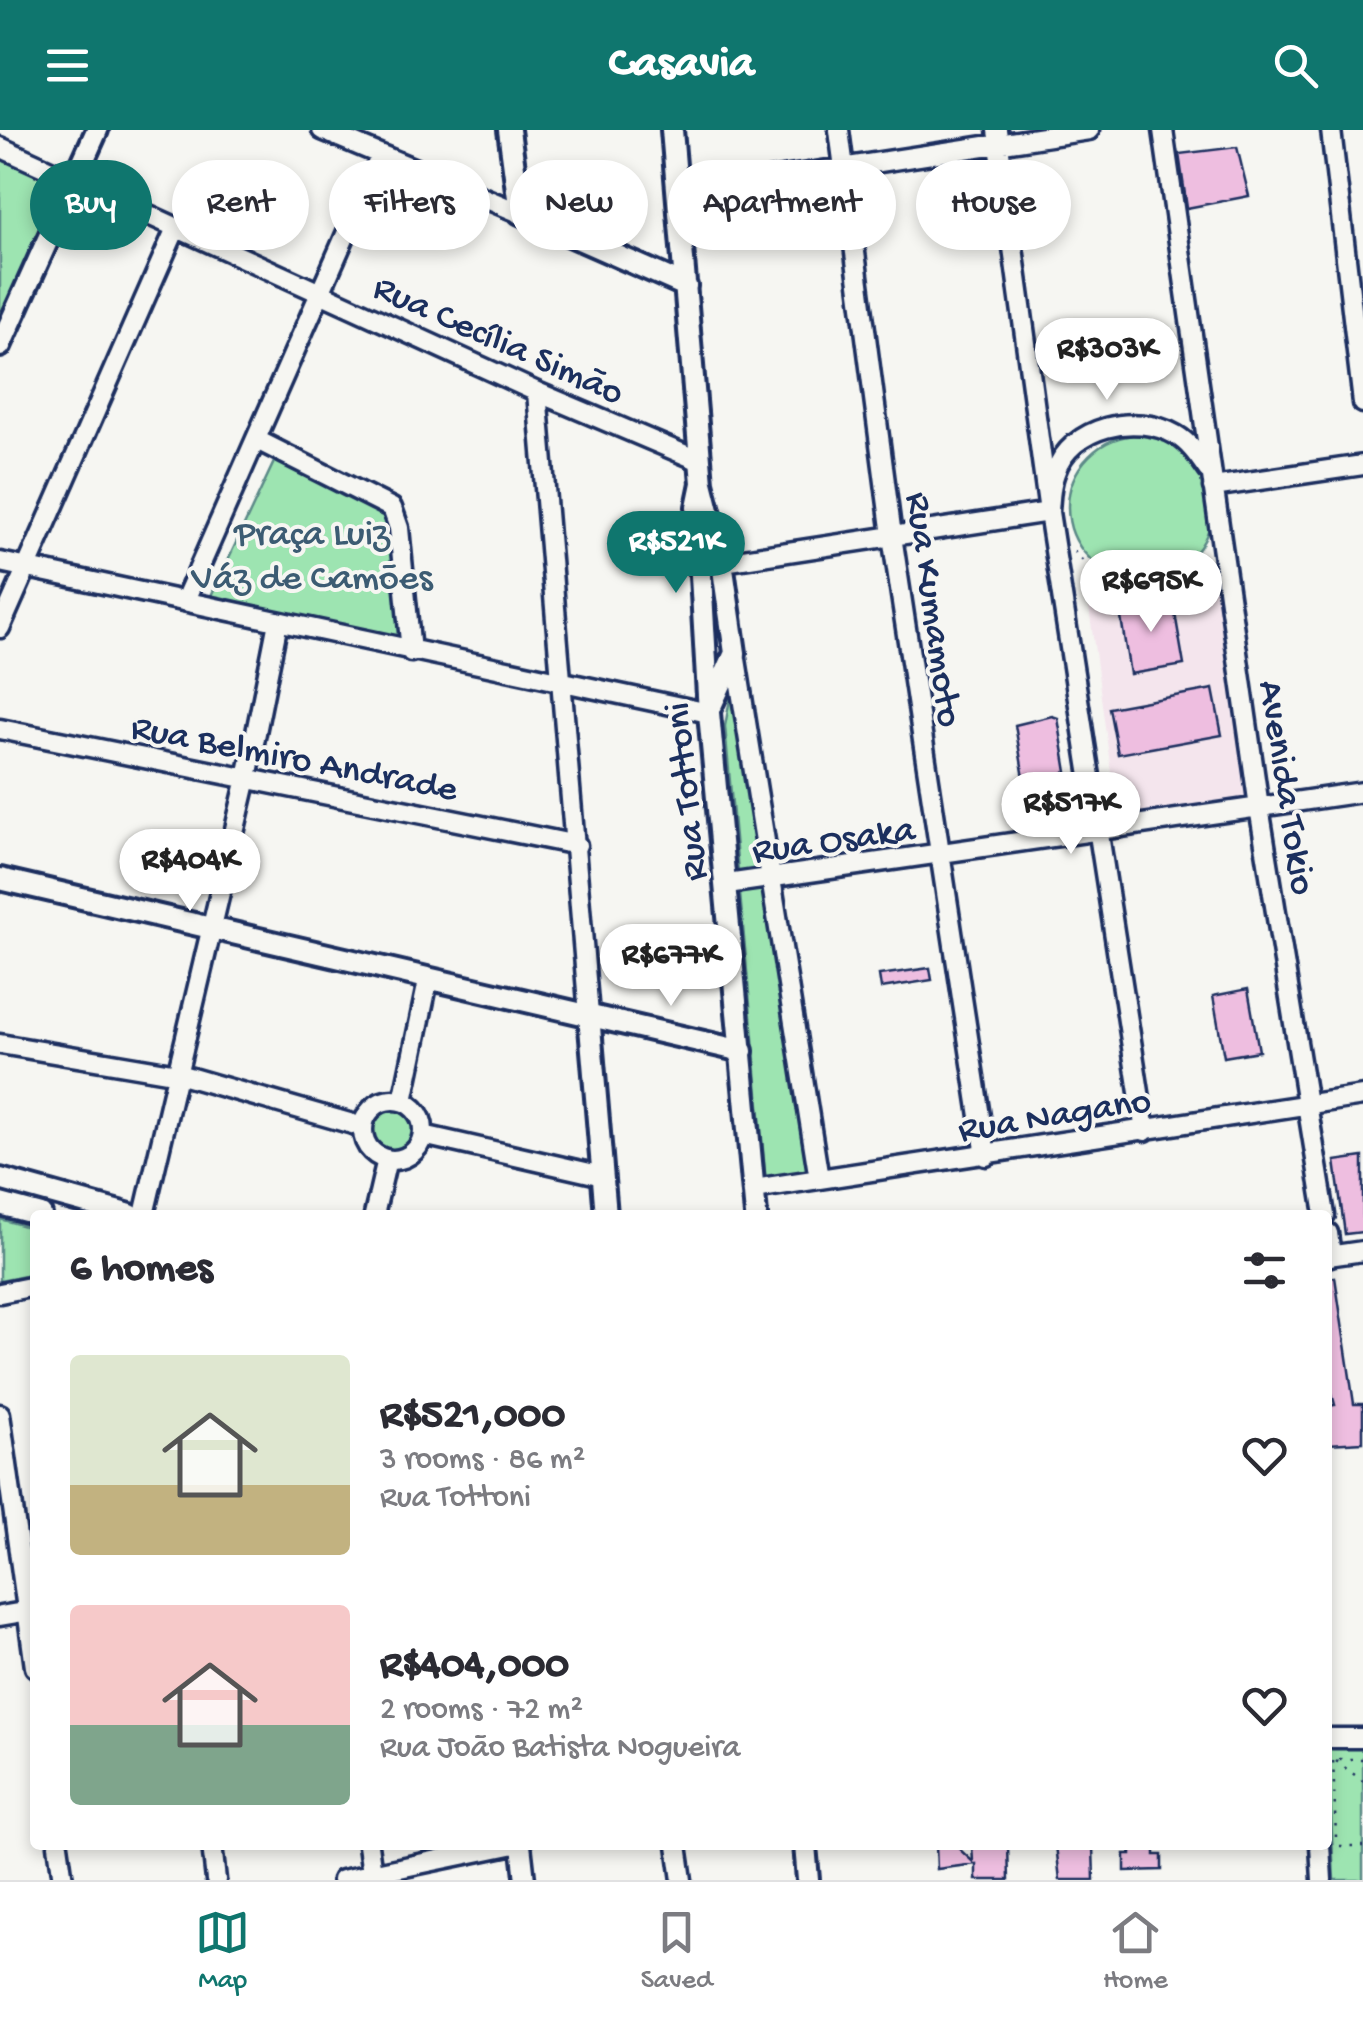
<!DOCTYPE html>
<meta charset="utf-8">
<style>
:root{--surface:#fff;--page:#f7f7f7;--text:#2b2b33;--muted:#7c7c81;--line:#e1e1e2;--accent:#0f766e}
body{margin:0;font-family:"Gochi Hand",sans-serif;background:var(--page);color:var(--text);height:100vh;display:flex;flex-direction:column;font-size:38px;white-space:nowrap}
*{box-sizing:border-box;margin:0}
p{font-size:32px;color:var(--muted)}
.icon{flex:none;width:55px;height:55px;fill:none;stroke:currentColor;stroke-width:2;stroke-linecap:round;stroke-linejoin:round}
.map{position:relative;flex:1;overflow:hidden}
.side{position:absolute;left:30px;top:1080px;width:1302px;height:640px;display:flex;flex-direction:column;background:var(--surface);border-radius:10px;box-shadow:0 5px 15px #0003}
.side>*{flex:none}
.banner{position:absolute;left:30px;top:30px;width:1305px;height:90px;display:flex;gap:20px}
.price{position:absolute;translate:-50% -85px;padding:0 22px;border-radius:35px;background:#fff;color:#222;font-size:32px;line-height:65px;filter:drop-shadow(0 2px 5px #0008)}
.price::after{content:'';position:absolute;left:50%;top:60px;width:30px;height:22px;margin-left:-15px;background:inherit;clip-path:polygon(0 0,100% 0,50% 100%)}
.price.on{background:var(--accent);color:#fff}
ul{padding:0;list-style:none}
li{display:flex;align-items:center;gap:30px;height:250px;padding:0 40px}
li span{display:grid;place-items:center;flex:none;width:280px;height:200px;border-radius:10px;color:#555}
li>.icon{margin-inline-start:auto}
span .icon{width:120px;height:120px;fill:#fffc;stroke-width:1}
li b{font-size:42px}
h2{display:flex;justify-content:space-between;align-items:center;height:120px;padding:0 40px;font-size:42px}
.pill{padding:0 35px;border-radius:45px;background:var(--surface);box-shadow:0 5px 15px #0003;font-size:35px;line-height:90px}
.pill.on{background:var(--accent);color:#fff}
header{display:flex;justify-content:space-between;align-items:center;height:130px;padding:0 40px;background:var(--accent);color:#fff;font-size:45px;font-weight:700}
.tabs{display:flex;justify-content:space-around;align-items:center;height:140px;border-top:2px solid var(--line);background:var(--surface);font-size:28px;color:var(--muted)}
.tabs a{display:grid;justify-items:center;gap:5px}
.tabs .on{color:var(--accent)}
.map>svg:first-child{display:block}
.built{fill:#f4e5ed}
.green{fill:#9de4b1;stroke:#5c8a88;stroke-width:2.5}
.building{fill:#eebee0;stroke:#1b2f5e;stroke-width:2.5}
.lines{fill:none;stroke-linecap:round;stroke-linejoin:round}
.minor-casing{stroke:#1b2f5e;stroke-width:25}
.tertiary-casing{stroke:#1b2f5e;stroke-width:28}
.path{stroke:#1b2f5e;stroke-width:2.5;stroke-dasharray:2.5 8;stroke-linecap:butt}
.minor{stroke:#f6f6f2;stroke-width:18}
.tertiary{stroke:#f6f6f2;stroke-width:20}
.labels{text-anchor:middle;stroke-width:8;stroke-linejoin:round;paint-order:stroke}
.street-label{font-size:38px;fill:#1b2f5e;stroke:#f6f6f2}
.park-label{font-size:38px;fill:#3c5c73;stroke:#f6f6f2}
</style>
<header><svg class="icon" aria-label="menu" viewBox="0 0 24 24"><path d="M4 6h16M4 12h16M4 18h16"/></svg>Casavia<svg class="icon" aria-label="search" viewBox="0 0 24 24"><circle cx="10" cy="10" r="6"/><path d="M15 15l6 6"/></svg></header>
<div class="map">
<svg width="1363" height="1750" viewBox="0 0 1363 1750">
<rect width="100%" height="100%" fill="#f6f6f2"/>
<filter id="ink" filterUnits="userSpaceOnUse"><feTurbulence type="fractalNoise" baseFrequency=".01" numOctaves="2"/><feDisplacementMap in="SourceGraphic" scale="20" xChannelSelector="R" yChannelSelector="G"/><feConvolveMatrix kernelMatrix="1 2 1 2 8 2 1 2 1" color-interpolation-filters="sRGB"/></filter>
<g filter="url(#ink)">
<path class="built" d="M1216,450l38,220 -136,24 -30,-224z"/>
<path class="green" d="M0,27l60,29 -60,142z
M1068 377a72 72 0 1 1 144 0a72 72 0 1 1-144 0Z
M275,330l94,42 21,18 10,121 -191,-41z
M732,558l81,487 -47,8 -41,-457z
M372 999a21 21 0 1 1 42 0a21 21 0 1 1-42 0Z
M0,1089l35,10v45l-35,7z
M1328,1618h35v132h-29z"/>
<path class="building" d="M1237,17l12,49 -62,12 -8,-54z
M1172,466l12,69 -54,9 -11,-69z
M1213,559l9,46 -104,19 -9,-46z
M1052,586l6,2 9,54 -38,8 -5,-2 -9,-53z
M930,838l2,12 -51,8 -2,-13z
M1248,859l11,62 -35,6 -11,-61z
M1363,1027v75l-18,2 -10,-73z
M1335,1147l19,127h9v38l-35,2v-38l7,-1 -7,-27v-100z
M936,1715h19l18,17 -1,-17h36l1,35h-33v-16l-39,5z
M1056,1715l37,1 1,34h-34z
M1131,1715h24v10h7v15l-37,1v-17h6z"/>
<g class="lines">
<g class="minor-casing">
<path id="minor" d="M322,0l198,83
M839,0l53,406 94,620
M997,0l52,382 96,619
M1163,0l96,677 66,408
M1331,0l32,273
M0,17l537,245 163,69
M679,63l410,-63
M537,262l52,623
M257,310l135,68 7,20 12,124
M1213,357l150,-22
M0,432l709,151
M710,434l339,-52c1,-12 1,-27 6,-39 15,-47 81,-61 121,-38 14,8 23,22 32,35
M185,470l195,-443
M0,498l176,-400
M735,523l84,526
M0,599l577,116
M727,754l636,-92
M0,914l178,30 185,53
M363 1000a30 30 0 1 1 60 0a30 30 0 1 1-60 0Z
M403,971l25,-120
M423,1005l180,41
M754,1059l609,-93
M144,1085l103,-437 31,-156
M374,1085l13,-56
M1328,1103l3,23
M1328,1126l35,-5
M0,1163l35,-7
M0,1284l35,253
M0,1486l35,-6
M1328,1608h35
M58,1715l5,35
M212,1715l4,35
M368,1715l5,35
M521,1715l4,35
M677,1715l5,35
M1320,1715l2,35
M342,1750l168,-35"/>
</g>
<g class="tertiary-casing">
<path id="tertiary" d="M509,0l11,83 166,73
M672,0l30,353 20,79 13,91 -24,53
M0,216l97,-216
M702,353l-5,24 12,206 47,502
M0,749l742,172
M589,885l17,200
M0,1049l130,36
M0,1074l41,11
M805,1715l3,35"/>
</g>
<path class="path" d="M1074,421c35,44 91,47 130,6
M1336,1631l27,20
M1336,1707l-3,-78h30
M1340,1716h23"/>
<use href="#minor" class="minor"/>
<use href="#tertiary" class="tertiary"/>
</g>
</g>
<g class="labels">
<g class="street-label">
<text transform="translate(500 207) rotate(24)" y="13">Rua Cecília Simão</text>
<text transform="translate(937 479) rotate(82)" y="13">Rua Kumamoto</text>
<text transform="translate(295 625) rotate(11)" y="13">Rua Belmiro Andrade</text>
<text transform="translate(1290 657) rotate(81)" y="13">Avenida Tokio</text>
<text transform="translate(683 662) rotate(-96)" y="13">Rua Tottoni</text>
<text transform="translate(833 707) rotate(-8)" y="13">Rua Osaka</text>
<text transform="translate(1054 982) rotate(-9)" y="13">Rua Nagano</text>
</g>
<g class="park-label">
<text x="312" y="413">Praça Luiz<tspan x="312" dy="44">Váz de Camões</tspan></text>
</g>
</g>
</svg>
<b class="price" style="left:1107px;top:273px">R$303K</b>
<b class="price on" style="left:676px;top:466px">R$521K</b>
<b class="price" style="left:1151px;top:505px">R$695K</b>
<b class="price" style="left:1071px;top:727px">R$517K</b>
<b class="price" style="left:190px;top:784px">R$404K</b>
<b class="price" style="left:671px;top:879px">R$677K</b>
<div class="banner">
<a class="pill on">Buy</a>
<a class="pill">Rent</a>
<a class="pill">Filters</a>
<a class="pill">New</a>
<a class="pill">Apartment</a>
<a class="pill">House</a>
</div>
<section class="side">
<h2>6 homes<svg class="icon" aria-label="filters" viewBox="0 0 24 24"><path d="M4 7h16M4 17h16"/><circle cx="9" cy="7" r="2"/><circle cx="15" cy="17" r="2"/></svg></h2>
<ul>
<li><span style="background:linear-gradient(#dfe7d0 65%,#c2b280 0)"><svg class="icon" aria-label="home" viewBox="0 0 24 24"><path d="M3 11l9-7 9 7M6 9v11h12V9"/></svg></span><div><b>R$521,000</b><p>3 rooms · 86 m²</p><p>Rua Tottoni</p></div><svg class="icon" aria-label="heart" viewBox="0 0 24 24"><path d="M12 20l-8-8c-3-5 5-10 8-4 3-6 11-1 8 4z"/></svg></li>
<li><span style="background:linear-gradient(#f6c9c9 60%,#7fa58c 0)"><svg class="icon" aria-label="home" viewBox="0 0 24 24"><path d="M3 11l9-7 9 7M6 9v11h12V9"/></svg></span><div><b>R$404,000</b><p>2 rooms · 72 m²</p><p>Rua João Batista Nogueira</p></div><svg class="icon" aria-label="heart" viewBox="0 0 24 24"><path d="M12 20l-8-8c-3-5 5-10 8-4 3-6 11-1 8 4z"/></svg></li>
</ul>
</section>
</div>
<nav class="tabs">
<a class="on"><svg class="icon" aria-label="map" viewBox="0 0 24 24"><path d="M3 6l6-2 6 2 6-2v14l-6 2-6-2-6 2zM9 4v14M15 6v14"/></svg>Map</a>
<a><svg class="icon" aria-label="saved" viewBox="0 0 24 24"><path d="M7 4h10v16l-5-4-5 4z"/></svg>Saved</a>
<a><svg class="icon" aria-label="home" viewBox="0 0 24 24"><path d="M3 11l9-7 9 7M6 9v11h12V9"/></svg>Home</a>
</nav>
